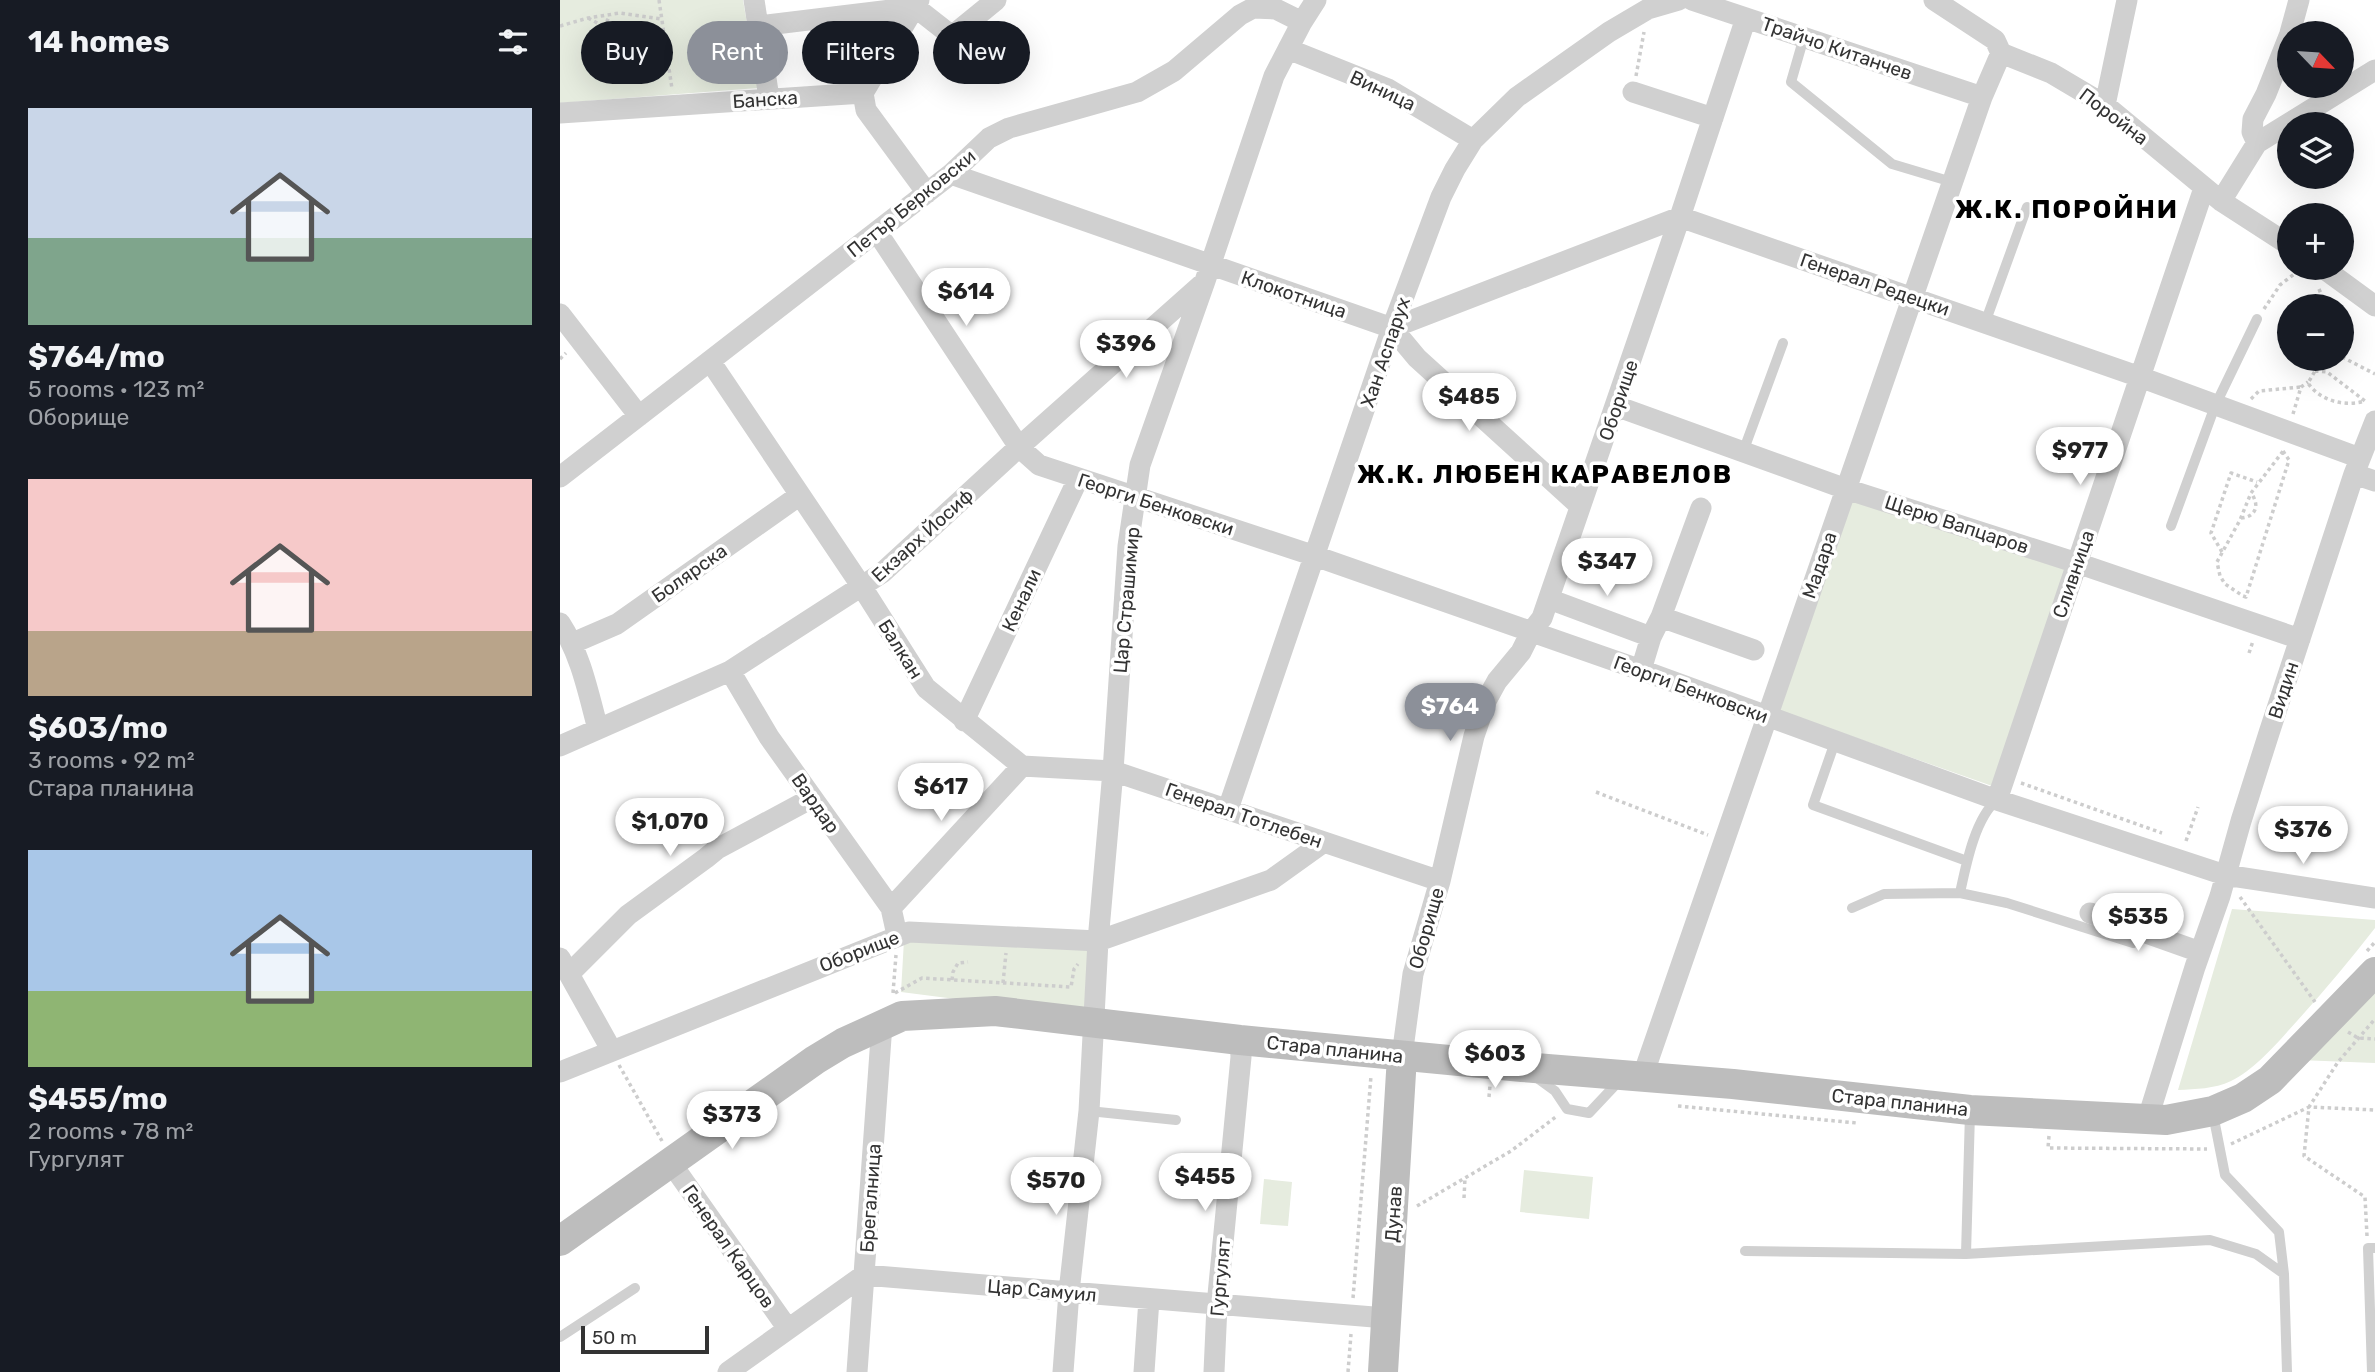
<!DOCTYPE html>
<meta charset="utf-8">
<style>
:root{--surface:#171b24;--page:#242831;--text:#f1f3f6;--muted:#9ea1a6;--accent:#8c9099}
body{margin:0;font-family:Rubik,sans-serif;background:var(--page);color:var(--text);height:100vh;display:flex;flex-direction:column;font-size:26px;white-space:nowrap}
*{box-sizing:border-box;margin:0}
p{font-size:23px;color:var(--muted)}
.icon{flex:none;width:38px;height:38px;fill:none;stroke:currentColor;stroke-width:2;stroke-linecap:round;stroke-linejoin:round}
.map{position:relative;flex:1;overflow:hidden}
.drawer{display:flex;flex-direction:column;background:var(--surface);width:560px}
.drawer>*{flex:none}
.guide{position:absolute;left:21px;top:21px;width:665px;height:63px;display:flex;gap:14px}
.needle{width:46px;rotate:115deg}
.tools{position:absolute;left:1717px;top:21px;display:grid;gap:14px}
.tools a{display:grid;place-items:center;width:77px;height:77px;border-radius:50%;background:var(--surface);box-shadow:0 7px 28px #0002;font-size:35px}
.scale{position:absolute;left:21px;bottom:18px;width:128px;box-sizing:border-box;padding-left:7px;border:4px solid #333;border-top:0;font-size:19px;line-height:24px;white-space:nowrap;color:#333;-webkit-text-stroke:5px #fff;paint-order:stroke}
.price{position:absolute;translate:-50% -60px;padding:0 16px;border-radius:24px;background:#fff;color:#222;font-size:23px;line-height:46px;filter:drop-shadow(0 2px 4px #0008)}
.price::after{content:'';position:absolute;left:50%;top:42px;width:21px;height:16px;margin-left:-10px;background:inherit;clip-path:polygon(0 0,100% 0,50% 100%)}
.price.active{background:var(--accent);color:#fff}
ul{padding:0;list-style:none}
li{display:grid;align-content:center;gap:14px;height:371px;padding:0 28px}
li span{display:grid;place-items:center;height:217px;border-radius:0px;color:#555}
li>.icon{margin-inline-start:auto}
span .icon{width:126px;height:126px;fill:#fffc;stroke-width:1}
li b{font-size:30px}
h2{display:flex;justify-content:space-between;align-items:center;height:84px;padding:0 28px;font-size:30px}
.pill{padding:0 24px;border-radius:32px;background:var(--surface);box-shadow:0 7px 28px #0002;font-size:24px;line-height:63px}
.pill.active{background:var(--accent);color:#fff}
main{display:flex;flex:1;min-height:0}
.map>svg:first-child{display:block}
.green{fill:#e6ecdf}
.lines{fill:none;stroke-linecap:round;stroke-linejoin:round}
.path{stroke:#cdcdcd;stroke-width:3.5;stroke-dasharray:3.5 3.5;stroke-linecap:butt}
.lane{stroke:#d0d0d0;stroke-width:10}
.street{stroke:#d0d0d0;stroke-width:21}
.secondary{stroke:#bdbdbd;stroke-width:30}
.labels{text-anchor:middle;stroke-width:7;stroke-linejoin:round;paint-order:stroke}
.street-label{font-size:19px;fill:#333;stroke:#fff}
.district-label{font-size:26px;font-weight:bold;letter-spacing:2px;fill:#000;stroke:#fff}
</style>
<main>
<section class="drawer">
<h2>14 homes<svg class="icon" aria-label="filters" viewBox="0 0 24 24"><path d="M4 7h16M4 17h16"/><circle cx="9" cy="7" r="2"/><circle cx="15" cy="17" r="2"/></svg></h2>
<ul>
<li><span style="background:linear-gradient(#c9d6e8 60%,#7fa58c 0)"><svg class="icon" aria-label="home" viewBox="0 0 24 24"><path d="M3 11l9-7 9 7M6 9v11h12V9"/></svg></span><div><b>$764/mo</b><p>5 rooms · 123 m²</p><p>Оборище</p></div></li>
<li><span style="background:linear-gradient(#f6c9c9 70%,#b9a48a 0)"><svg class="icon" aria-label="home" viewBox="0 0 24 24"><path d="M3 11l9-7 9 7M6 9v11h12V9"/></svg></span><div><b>$603/mo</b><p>3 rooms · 92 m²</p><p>Стара планина</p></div></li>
<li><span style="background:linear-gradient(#a9c7e8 65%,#8fb573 0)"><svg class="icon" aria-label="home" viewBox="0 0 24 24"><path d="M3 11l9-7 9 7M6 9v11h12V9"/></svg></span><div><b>$455/mo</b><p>2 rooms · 78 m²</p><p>Гургулят</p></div></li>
</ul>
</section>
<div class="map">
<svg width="1815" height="1372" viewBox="0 0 1815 1372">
<rect width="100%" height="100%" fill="#fff"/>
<path class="green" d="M0,0h183l15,88 -198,15z
M1293,495l216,72 -74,220 -218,-77z
M1672,909l143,11v8c-28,36 -57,70 -87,103 -16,18 -36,40 -57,50 -17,8 -35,8 -53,9z
M344,940l188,8 -3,68 -188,-24z
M1815,991v72l-76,-3z
M964,1170l69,7 -4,42 -69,-7z
M704,1179l28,3 -4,44 -28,-2z"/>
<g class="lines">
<path class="path" d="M99,0l13,89
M28,18l13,7 6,-4 3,-6
M0,26l28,-8 32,-5 41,6
M1076,76l8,-44
M1759,289l7,17
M1704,309l16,-24 22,-17
M1782,335l3,2 -3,13
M1782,357l33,17
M0,359l6,-6
M1755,371l12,1 38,29c-20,6 -45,0 -57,-18z
M1691,399l8,-8 42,-4
M1733,414l8,-27 7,-5
M1723,451l6,9 -43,137 -3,-1 -18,-12 -5,-8 -3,-14 23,-42 11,-27 33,-43
M1681,518c15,-1 19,-13 10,-25
M1662,552l-11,-19 20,-60 26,9
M1689,653l4,-12
M1461,783l141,50
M1036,792l112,43
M1626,841l12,-34
M1680,897l75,105
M1807,951l8,-9
M392,980l1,-8 5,-9 10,-1
M443,983l3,-30
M333,993l3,-38
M335,993l27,-15 149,9 3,-18 4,-5
M1788,1032l10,6 17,1
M59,1065l43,76
M929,1097l1,-12
M1118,1106l179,17
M1489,1136l-1,12 159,1
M1671,1144l78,-37 66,3
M904,1198l1,-20
M857,1206l94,-55 46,-35
M1807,1236l-2,-39 -61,-41 5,-49 29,-45 37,-43
M793,1298l18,-222
M788,1372l3,-38"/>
<path class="lane" d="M1244,37l-13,45 101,82 60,18
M1425,323l42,-116
M1183,452l40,-109
M1611,526l44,-120 42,-87
M1275,742l-22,63 154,56
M1400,893c6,-28 15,-75 37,-93
M1292,908l32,-14 76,-1 47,10 126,40
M973,1075l22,16 12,18 22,4 32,-34
M529,1111l87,9
M1653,1114l12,61 54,57 5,42
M1185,1251l221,3 244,-14 46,14 28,20 3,98
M1406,1254l4,-141
M0,1337l75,-49
M1812,1372l-4,-124h7"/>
<path class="street" d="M194,0l15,98
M1132,0l290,97
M1374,0l61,40 6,13 50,20 54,32 116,96 68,44
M199,26l156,-19 37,29 44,-36
M1730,33l9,-33
M728,49l100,40 85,51
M1073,92l80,26
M303,93l3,17 61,83
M303,93l56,-93
M1545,105l22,-105
M0,113l303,-20
M1697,143l-5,-11 1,-13 13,-25 23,-58
M391,174l441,154 25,30 163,148
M1661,201l36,-58 118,-73
M317,232l142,215 20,18 276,91 326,114 356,130 228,75 150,23
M1763,268l52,38
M0,314l79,102
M832,328l288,-111 460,160 220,81
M150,361l152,226 64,101 96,78 91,5 327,110
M1056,406l230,83 231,74 223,76
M1794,474l21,7
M0,477l391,-303 38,-36 20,-10 128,-36 37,-21 66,-56 13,-7 23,1 26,13
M989,599l102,38
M1101,617l93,33
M0,623c21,32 28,69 38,106
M13,643l44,-19 183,-129
M1081,670l10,-33 10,-20 40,-109
M170,671l39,66 122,171 6,27
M404,721l114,-242
M0,746l170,-75 152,-98 137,-126 182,-162
M1437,800l207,-612
M668,809l164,-481 49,-131 14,-28 18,-29 44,-43 92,-65 39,-23 31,-9
M331,908l131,-142
M1530,913l110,39
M0,958l52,93
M9,974l59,-59 78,-57 11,-9 95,-51
M842,1056l11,-82 27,-93 34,-145 12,-35 11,-20 24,-29 10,-20 11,-14 138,-401 66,-199
M0,1072l349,-140 189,9 173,-61 53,-38
M1082,1078l340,-981 19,-44
M1587,1121l48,-154 25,-71 21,-75 28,-88 85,-259 21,-53
M111,1163l117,166
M168,1372l136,-97 522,43
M297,1372l25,-348
M503,1372l6,-80 20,-181 9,-170 15,-170 15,-225 12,-81 65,-184 69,-205 28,-54 14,-22
M584,1372l5,-73
M654,1372l3,-67 24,-248 -1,-17"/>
<path class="secondary" d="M0,1241l255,-181 28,-17 59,-27 93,-5 245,29 282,27 211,17 237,26 196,10 47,-9 30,-13 27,-18 105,-108
M823,1372l19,-316"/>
</g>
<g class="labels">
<g class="street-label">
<text transform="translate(1277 48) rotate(19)" y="7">Трайчо Китанчев</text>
<text transform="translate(823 90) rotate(25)" y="7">Виница</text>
<text transform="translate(205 99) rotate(-4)" y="7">Банска</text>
<text transform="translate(1554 116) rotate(37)" y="7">Поройна</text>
<text transform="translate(351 203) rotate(-39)" y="7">Петър Берковски</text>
<text transform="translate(1315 284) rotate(19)" y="7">Генерал Редецки</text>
<text transform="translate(734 294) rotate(19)" y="7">Клокотница</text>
<text transform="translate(825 352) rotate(-71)" y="7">Хан Аспарух</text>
<text transform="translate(1058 400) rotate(-71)" y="7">Оборище</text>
<text transform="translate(596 504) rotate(18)" y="7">Георги Бенковски</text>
<text transform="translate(1397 524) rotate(18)" y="7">Щерю Вапцаров</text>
<text transform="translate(362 535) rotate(-42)" y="7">Екзарх Йосиф</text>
<text transform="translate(1259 565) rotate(-71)" y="7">Мадара</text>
<text transform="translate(129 573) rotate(-35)" y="7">Болярска</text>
<text transform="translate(1513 574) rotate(-71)" y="7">Сливница</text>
<text transform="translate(461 600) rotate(-65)" y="7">Кенали</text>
<text transform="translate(566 600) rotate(-85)" y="7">Цар Страшимир</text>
<text transform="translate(341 649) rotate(58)" y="7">Балкан</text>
<text transform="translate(1131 689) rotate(20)" y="7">Георги Бенковски</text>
<text transform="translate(1723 690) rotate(-72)" y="7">Видин</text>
<text transform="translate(256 803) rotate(55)" y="7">Вардар</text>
<text transform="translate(684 815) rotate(19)" y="7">Генерал Тотлебен</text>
<text transform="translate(866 928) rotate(-74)" y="7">Оборище</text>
<text transform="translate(299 951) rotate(-21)" y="7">Оборище</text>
<text transform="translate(775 1049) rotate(6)" y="7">Стара планина</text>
<text transform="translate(1340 1102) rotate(6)" y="7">Стара планина</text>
<text transform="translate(310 1198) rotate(-86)" y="7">Брегалница</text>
<text transform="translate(833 1214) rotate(-86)" y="7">Дунав</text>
<text transform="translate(169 1246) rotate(55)" y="7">Генерал Карцов</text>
<text transform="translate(660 1277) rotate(-85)" y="7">Гургулят</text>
<text transform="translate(482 1290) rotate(5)" y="7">Цар Самуил</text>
</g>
<g class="district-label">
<text x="1507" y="218">Ж.К. ПОРОЙНИ</text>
<text x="985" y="483">Ж.К. ЛЮБЕН КАРАВЕЛОВ</text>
</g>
</g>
</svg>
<div class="tools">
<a><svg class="needle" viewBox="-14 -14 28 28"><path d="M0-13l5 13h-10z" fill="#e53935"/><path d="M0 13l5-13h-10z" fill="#9ea1a6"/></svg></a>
<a><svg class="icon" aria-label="layers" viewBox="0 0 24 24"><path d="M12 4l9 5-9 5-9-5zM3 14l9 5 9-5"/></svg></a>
<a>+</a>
<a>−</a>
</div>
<div class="scale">50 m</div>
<b class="price" style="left:406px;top:328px">$614</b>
<b class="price" style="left:566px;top:380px">$396</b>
<b class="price" style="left:909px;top:433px">$485</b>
<b class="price" style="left:1520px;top:487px">$977</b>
<b class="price" style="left:1047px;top:598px">$347</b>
<b class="price active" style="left:890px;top:743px">$764</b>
<b class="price" style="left:381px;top:823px">$617</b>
<b class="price" style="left:110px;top:858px">$1,070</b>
<b class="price" style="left:1743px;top:866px">$376</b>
<b class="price" style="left:1578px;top:953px">$535</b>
<b class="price" style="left:935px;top:1090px">$603</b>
<b class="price" style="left:172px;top:1151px">$373</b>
<b class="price" style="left:645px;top:1213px">$455</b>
<b class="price" style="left:496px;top:1217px">$570</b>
<div class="guide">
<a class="pill">Buy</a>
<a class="pill active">Rent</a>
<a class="pill">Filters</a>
<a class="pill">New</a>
</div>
</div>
</main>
